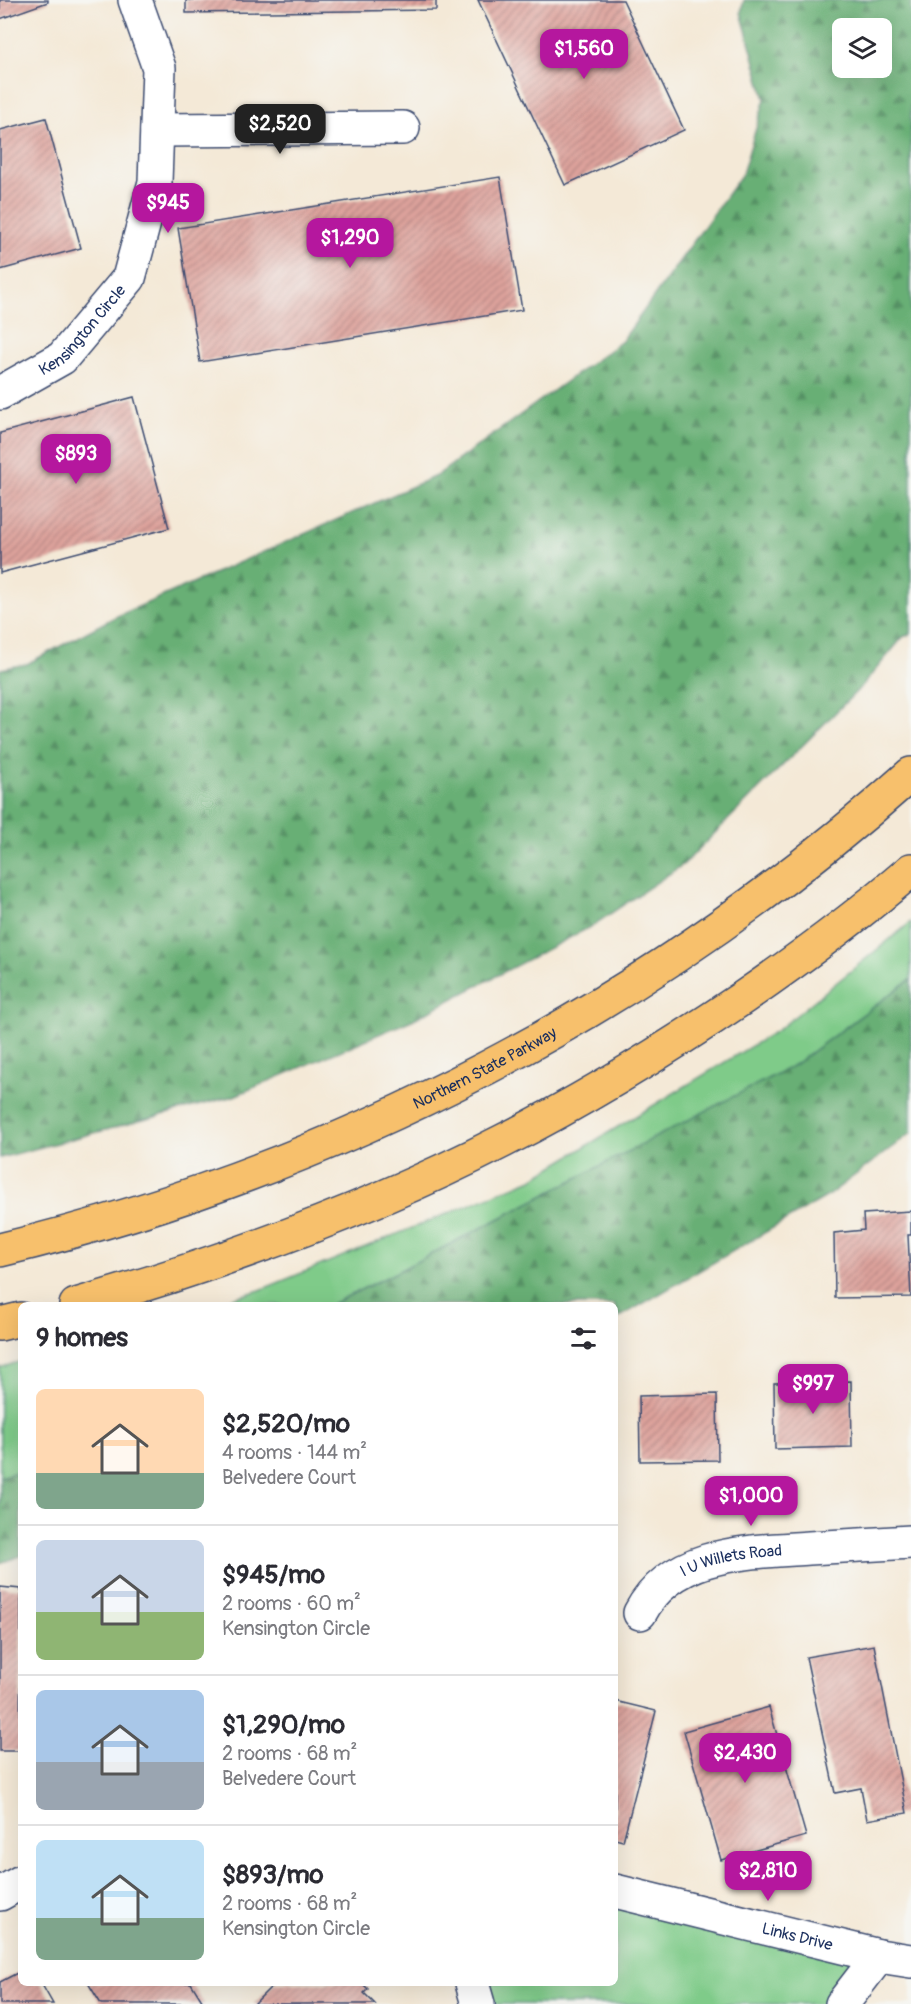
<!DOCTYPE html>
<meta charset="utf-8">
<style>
:root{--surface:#fff;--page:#f2f2f3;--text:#2b2b33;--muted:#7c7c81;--line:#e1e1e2;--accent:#b5179e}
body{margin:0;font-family:Pangolin,sans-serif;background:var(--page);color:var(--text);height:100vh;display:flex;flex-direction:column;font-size:22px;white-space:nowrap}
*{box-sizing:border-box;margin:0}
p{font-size:20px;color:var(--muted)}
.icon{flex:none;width:33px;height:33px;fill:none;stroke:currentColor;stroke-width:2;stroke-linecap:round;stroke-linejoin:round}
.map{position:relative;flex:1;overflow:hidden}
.panel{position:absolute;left:18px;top:1302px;width:600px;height:684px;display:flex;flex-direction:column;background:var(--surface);border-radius:9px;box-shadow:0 6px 24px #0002}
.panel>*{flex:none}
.fabs{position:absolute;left:832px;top:18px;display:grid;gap:12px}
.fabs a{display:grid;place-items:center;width:60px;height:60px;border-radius:9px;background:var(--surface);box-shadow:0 6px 24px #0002;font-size:30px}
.price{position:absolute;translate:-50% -51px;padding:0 14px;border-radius:12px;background:var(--accent);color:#fff;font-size:20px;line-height:39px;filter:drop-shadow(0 2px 3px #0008)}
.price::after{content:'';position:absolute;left:50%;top:36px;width:18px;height:14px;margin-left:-9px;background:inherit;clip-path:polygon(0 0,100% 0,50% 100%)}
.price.selected{background:#222;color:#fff}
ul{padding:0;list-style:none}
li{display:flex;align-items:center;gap:18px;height:150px;padding:0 18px}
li+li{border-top:2px solid var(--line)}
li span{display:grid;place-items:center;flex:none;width:168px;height:120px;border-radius:9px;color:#555}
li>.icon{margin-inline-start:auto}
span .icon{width:72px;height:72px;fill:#fffc;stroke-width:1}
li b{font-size:26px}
h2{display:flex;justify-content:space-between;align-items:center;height:72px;padding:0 18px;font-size:26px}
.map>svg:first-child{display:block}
.grass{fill:#7fcb89;stroke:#4d7d74;stroke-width:1.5}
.forest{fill:url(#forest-firs);stroke:#416f6a;stroke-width:1.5;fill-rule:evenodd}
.building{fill:url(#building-hatch)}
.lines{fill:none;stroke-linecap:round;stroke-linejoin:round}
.minor-casing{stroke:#3c4b70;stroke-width:36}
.tertiary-casing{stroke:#3c4b70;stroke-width:36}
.motorway-casing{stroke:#3c4b70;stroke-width:36}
.minor{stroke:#fff;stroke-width:33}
.tertiary{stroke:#fff;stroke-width:33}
.motorway{stroke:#f7c06c;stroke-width:33}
.labels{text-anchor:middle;stroke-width:4.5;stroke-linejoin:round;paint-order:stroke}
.street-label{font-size:16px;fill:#1b2f5e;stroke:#f6f6f2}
</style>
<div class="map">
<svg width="911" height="2004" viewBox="0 0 911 2004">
<defs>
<pattern id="forest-firs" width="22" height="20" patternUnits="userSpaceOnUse" patternTransform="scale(1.5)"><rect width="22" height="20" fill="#67af75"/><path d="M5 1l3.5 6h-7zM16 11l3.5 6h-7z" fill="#548f63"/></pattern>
<pattern id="building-hatch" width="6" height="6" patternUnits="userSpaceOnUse" patternTransform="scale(1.5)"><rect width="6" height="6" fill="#dda29b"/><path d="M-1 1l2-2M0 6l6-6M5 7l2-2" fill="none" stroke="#b28482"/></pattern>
</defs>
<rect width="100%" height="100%" fill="#f6f6f2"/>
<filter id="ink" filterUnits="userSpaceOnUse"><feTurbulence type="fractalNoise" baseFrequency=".0167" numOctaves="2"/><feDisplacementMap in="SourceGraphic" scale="12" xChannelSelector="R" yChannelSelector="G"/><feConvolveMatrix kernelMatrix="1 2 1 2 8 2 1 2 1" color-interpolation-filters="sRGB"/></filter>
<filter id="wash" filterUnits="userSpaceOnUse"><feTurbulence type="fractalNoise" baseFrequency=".008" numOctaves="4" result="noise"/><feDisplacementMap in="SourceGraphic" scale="24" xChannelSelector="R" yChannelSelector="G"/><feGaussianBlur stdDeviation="1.35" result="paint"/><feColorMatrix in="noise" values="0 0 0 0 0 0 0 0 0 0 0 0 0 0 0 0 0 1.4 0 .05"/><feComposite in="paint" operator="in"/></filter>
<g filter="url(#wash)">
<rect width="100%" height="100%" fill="#f4e9d7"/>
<path class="grass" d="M911,922v57l-117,86 -401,209 -63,31h-120l50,-15 272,-111 246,-149z
M21,1361v110l-21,6v-109z
M615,1891l264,65 -37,48h-364l-6,-21h143z"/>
<path class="forest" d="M744,0h167v634l-8,3 -41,49 -178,178 -92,62 -180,94 -178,76 -234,62v-489l27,-5 86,-46 323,-142 186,-135 120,-167 23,-75 -24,-87zM882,28v40h-39v-40z
M911,979v154l-85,64 -211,123v-15h-285l63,-31 401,-209z
M21,1471v85l-21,7v-86z"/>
<g id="blocks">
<path class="building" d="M0,0h48v2l-48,17z
M186,0h250v10l-250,3z
M478,0h145l61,130 -119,55z
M46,118l35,130 -81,22v-140z
M500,177l22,133 -322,52 -22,-134z
M134,397l35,131 -169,45v-140z
M911,1211v24h-3l3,62 -76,1 -1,-65 30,-3 -1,-16z
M851,1381l1,66 -77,2 -1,-66z
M717,1394l1,66 -78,1 -1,-65z
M0,1587l21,2 -1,162h-20z
M874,1645l33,168 -40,7 -6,-32 -26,5 -29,-136z
M615,1701l41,10 -33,130 -8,-2z
M769,1707l37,129 -85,24 -37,-129z
M21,1971v12h20l12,21h-53v-22z
M88,1983h103l13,21h-103z
M275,1983h87l6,6 -4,4 11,11h-121z"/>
</g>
</g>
<g filter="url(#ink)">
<use href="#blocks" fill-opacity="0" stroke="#3c4b70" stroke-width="1.5"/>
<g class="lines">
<g class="minor-casing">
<g id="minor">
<path d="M157,130l246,-2"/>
<path id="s1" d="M0,393l62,-35 67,-80 26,-96 4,-114 -24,-68"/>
<path id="s2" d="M615,1891l264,65 32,5"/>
<path d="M0,1894l21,-12"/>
<path d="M472,1983l6,21"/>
<path d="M842,2004l37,-48"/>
</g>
</g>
<g class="tertiary-casing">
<g id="tertiary">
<path id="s3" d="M640,1613c33,-62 108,-61 169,-65 34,-2 68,-4 102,-6"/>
</g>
</g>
<g class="motorway-casing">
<g id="motorway">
<path id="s4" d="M0,1250c338,-81 652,-244 911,-476"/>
<path d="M76,1305c146,-42 291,-94 427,-164 83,-42 164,-92 241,-144 58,-40 114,-81 167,-127"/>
<path d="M0,1324l21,-5"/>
</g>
</g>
<use href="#minor" class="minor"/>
<use href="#tertiary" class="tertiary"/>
<use href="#motorway" class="motorway"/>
</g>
</g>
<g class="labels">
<g class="street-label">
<text dy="6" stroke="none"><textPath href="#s1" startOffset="105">Kensington Circle</textPath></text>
<text dy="6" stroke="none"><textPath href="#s4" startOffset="519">Northern State Parkway</textPath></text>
<text dy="6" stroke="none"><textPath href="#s3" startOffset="111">I U Willets Road</textPath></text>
<text dy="6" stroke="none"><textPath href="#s2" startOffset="188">Links Drive</textPath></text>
</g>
</g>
</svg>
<div class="fabs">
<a><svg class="icon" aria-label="layers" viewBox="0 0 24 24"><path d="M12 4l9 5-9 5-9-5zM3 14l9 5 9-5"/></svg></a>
</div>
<b class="price" style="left:584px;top:80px">$1,560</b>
<b class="price selected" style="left:280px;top:155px">$2,520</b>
<b class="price" style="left:168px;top:234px">$945</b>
<b class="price" style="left:350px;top:269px">$1,290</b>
<b class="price" style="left:76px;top:485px">$893</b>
<b class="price" style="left:813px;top:1415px">$997</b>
<b class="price" style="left:751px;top:1527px">$1,000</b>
<b class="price" style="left:745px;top:1784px">$2,430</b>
<b class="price" style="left:768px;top:1902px">$2,810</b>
<section class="panel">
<h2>9 homes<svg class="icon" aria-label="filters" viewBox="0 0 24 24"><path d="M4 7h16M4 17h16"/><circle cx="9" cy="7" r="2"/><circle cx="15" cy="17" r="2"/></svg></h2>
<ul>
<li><span style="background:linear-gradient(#ffd9b3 70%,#7fa58c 0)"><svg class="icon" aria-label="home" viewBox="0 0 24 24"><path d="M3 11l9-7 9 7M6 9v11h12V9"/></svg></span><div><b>$2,520/mo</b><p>4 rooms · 144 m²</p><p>Belvedere Court</p></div></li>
<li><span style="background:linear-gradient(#c9d6e8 60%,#8fb573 0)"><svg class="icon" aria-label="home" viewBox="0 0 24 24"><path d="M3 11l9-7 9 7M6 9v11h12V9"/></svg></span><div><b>$945/mo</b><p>2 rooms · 60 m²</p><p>Kensington Circle</p></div></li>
<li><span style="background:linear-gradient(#a9c7e8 60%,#9aa5b1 0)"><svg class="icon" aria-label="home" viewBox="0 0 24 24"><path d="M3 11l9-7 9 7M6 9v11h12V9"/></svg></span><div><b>$1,290/mo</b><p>2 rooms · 68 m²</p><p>Belvedere Court</p></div></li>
<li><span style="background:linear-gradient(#bfe0f5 65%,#7fa58c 0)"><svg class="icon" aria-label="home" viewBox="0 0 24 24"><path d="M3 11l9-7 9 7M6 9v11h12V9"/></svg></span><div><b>$893/mo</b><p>2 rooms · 68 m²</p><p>Kensington Circle</p></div></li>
</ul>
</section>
</div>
